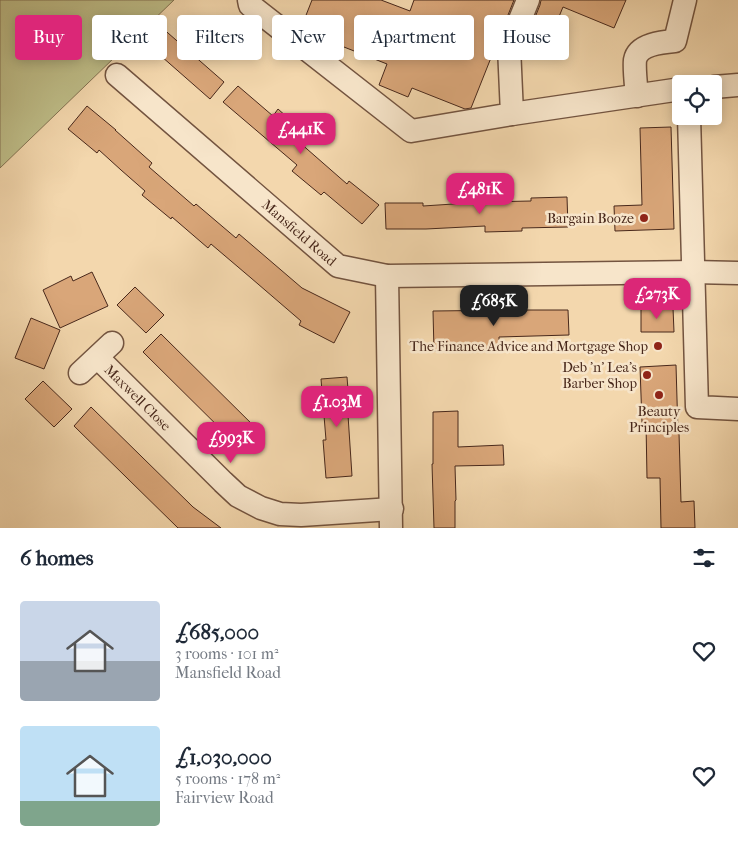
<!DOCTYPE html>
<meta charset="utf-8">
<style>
:root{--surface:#fff;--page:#f6f6f7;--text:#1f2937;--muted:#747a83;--accent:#db2777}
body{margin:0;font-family:"IM FELL French Canon",serif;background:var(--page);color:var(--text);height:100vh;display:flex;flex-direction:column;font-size:19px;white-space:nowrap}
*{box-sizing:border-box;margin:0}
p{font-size:16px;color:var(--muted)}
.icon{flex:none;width:28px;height:28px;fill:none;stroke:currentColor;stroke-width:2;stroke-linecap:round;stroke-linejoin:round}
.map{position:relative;height:528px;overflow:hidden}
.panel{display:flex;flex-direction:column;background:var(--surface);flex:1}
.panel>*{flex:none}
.banner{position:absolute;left:15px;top:15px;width:709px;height:45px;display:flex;gap:10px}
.tools{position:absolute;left:672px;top:75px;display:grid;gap:10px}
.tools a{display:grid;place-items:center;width:50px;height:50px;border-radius:5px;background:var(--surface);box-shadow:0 2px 12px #0003;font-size:25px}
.price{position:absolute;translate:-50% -42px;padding:0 11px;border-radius:10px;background:var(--accent);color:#fff;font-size:16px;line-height:32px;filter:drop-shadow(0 1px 2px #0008)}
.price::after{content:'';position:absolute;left:50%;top:30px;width:15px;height:11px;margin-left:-8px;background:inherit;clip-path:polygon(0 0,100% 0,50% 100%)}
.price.on{background:#222;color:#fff}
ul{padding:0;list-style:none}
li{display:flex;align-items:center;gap:15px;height:125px;padding:0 20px}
li span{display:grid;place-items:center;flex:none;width:140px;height:100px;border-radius:5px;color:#555}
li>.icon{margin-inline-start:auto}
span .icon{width:60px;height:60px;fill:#fffc;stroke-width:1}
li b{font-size:21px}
h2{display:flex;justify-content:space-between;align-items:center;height:60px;padding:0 20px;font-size:21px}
.chip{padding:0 18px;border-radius:5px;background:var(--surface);box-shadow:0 2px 12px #0003;font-size:18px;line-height:45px}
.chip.on{background:var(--accent);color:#fff}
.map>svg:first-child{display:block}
.green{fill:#bebd88;stroke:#837252}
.building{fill:#d9a679;stroke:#48281b}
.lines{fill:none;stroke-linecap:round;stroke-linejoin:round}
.minor-casing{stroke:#735440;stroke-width:25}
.minor{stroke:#f7e5ca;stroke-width:22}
.poi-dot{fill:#8f2418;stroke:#f7e5ca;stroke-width:2}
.labels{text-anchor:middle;stroke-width:5;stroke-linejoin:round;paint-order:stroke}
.poi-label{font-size:14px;fill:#48281b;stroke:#f7e5ca;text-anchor:end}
.street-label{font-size:14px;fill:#48281b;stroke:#f7e5ca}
</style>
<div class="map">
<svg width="738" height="528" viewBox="0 0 738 528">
<rect width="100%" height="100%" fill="#f3d7ad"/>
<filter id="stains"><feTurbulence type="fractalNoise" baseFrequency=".004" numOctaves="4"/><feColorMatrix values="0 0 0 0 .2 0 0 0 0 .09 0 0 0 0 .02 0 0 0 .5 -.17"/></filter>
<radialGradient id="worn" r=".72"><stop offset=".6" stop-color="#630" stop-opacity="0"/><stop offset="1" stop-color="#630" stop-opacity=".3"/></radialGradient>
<path class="green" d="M0,0h174l-174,168z"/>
<path class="building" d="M312,0h69l29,11 4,-11h100l-43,108 -6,1 -53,-21 -4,9 -29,-12 8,-21 -81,-32 -5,-4z
M541,0h85l-12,28 -51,-21 -20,48 -20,-8 17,-42z
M160,26l64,56 -14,17 -65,-57z
M238,86l35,30 5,-7 28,25 -7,8 48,42 2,-3 30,24 -17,19 -38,-32 -3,3 -29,-24 5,-6 -74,-63z
M87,106l29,24h-1l37,33 -3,4 45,39 2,-2 40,34 3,-4 63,54 48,24 -16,31 -35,-18 2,-4 -50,-43 -40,-34 -3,4 -36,-31 -1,2 -29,-24 3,-4 -24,-21 -22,-20 -2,3 -29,-24z
M671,127l3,102 -59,2 -1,-25 28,-1 -2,-77z
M567,197l1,30 -46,1v3l-37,1v-6l-59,3h-40l-1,-26h38v3l61,-4 47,-1v-3z
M92,272l16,34 -48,22 -17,-38 28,-14 2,5z
M135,287l29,28 -18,18 -29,-28z
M673,308l1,24h-33v-23z
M518,310h50l1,25 -70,2v11l-65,3 -1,-40z
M31,318l29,12 -16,39 -29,-11z
M161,334l102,101 -18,18 -102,-101z
M676,365l2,68h1l2,69 13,-1 1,27h-34l-1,-50h-13l-1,-55h-4l-2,-56z
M347,377l3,38h-2l4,61 -26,2 -3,-38h3l-5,-61z
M43,381l29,28 -18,18 -29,-28z
M91,407l102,100 28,21h-43l-104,-102z
M458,411v36l45,-2 1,20 -49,1 1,34 -1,1v27h-21l-2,-64h1v-52z"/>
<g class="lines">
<g class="minor-casing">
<g id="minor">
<path d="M249,0l1,5 161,126 101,-17 -3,-67 19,-47"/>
<path id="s1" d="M117,75l221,191 49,10 306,-4 45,1"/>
<path d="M714,87l24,-2"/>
<path d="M637,96c-1,-11 -3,-27 -2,-36 3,-16 28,-18 40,-19l10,-41"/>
<path d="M512,114l169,-25"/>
<path d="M689,116l8,291 41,2"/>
<path d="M387,276l4,252"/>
<path id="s2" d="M98,358l125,124 15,14 23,12 19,6 21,1 91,-6"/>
<path d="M80,373l32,-30"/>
</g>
</g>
<use href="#minor" class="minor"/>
</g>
<g class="poi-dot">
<circle cx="644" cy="218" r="5"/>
<circle cx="658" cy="346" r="5"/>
<circle cx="647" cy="375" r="5"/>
<circle cx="659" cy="395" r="5"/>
</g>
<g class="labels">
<g class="poi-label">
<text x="634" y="223">Bargain Booze</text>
<text x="648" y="351">The Finance Advice and Mortgage Shop</text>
<text x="637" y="372">Deb 'n' Lea's<tspan x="637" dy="16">Barber Shop</tspan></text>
<text x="659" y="416" text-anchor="middle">Beauty<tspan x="659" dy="16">Principles</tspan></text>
</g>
<g class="street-label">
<text dy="5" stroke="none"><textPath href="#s1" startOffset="241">Mansfield Road</textPath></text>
<text dy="5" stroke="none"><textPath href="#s2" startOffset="56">Maxwell Close</textPath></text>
</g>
</g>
<rect width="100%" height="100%" filter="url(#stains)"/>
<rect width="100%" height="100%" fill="url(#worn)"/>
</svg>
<div class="tools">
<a><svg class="icon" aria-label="locate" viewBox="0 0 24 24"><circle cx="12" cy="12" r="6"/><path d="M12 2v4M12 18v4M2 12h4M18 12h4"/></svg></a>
</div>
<b class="price" style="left:301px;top:155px">£441K</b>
<b class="price" style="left:480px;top:215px">£481K</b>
<b class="price" style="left:657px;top:320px">£273K</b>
<b class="price on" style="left:494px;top:327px">£685K</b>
<b class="price" style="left:337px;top:428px">£1.03M</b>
<b class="price" style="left:231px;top:464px">£993K</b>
<div class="banner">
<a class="chip on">Buy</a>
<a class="chip">Rent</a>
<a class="chip">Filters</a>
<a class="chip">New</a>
<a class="chip">Apartment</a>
<a class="chip">House</a>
</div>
</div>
<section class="panel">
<h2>6 homes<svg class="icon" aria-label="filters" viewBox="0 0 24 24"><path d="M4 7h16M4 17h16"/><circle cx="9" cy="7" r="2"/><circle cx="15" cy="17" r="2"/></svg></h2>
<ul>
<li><span style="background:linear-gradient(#c9d6e8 60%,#9aa5b1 0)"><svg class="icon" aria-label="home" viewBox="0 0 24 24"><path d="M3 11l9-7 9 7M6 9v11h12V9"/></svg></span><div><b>£685,000</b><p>3 rooms · 101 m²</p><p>Mansfield Road</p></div><svg class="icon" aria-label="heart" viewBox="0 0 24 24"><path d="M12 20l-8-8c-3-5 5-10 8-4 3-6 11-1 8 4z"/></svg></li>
<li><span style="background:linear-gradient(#bfe0f5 75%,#7fa58c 0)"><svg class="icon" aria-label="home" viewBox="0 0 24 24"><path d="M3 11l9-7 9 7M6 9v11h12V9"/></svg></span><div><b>£1,030,000</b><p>5 rooms · 178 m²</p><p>Fairview Road</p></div><svg class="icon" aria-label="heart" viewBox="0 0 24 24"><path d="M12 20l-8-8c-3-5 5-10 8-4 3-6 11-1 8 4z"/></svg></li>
</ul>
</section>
